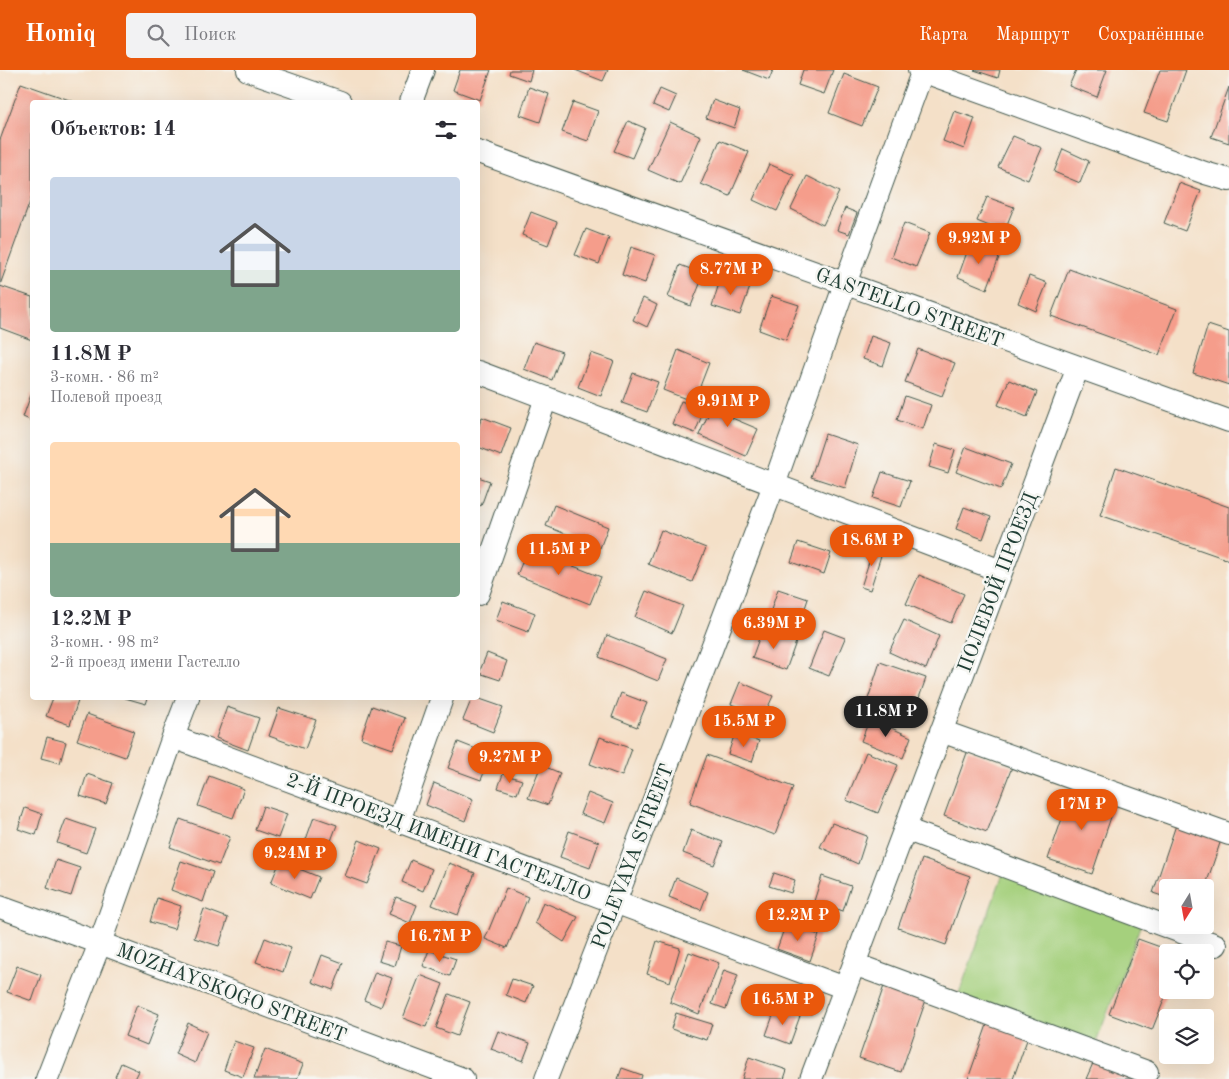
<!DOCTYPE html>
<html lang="ru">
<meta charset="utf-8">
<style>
:root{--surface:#fff;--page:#f2f2f3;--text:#2b2b33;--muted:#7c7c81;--accent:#ea580c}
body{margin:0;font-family:"Old Standard TT",serif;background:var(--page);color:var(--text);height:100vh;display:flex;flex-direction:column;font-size:19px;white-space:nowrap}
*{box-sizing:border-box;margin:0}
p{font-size:16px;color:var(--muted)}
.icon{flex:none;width:28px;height:28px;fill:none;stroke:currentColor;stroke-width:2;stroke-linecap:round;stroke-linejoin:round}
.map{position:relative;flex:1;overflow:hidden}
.panel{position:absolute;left:30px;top:30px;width:450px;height:600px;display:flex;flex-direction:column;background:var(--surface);border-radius:5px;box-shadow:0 5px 20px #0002}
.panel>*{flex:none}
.needle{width:32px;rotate:191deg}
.buttons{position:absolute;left:1159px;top:809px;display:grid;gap:10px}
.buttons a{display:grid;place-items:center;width:55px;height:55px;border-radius:5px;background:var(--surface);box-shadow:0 5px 20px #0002;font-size:25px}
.price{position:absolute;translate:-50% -42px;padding:0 11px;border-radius:18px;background:var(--accent);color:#fff;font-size:16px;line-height:32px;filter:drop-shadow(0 1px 2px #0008)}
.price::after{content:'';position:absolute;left:50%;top:30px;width:15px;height:11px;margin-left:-8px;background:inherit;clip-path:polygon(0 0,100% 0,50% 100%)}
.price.active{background:#222;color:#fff}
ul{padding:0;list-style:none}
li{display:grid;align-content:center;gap:10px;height:265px;padding:0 20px}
li span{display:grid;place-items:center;height:155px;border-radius:5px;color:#555}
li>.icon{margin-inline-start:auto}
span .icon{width:90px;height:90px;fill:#fffc;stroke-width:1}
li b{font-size:21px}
h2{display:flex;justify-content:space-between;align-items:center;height:60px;padding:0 20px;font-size:21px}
header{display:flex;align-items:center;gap:30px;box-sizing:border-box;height:70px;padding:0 25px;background:var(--accent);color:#fff}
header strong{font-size:24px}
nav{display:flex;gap:28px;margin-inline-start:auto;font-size:18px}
.search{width:350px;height:45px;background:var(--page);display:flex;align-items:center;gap:12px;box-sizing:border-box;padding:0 18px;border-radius:5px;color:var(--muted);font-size:19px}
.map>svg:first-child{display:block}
.green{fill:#a5d07d;stroke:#628658}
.building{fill:#f59d8b}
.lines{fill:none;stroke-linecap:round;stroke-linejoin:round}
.minor-casing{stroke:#3f554a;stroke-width:24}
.minor{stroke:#fff;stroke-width:22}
.labels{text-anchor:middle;stroke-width:5;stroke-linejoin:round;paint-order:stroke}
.street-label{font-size:20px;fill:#1f3d34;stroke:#f6f6f2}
</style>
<header>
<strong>Homiq</strong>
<div class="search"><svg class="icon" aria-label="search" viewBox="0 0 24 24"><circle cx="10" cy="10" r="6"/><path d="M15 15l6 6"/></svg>Поиск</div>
<nav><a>Карта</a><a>Маршрут</a><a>Сохранённые</a></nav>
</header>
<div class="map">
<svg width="1229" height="1009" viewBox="0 0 1229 1009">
<rect width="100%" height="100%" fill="#f6f6f2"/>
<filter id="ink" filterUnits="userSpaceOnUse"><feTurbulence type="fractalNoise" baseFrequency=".02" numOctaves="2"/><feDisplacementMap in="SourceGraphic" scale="10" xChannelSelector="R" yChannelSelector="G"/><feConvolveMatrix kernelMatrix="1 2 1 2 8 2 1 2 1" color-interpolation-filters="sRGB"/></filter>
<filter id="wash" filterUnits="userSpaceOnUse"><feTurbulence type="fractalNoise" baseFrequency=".0096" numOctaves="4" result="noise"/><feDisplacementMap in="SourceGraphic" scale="20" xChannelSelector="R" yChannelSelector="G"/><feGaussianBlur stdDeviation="1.12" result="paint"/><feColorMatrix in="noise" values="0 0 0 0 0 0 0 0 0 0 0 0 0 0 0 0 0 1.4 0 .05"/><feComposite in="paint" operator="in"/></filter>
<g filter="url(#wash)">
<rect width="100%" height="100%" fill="#f4e0c8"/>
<path class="green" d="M1004,801l137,53 -47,124 -136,-52z"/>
<g id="blocks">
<path class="building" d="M460,0h31l-11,30 -27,-10z
M510,0h22l-3,11 -20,-7z
M575,0h33l-5,11z
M743,0h30l-4,10z
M803,0h30l-9,24 -26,-9z
M974,0h26l-2,8z
M1076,0h31l-10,27 -28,-11z
M1160,0h26l-18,51 -24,-8z
M844,4l34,13 -16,39 -33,-13z
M21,13l54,19h-43v94l-32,89v-145z
M529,17l20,7 -9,28 -20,-7z
M1229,17v56l-18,-6z
M660,19l16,7 -7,16 -16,-7z
M713,30l27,10 -6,18 -28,-10z
M573,32l25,9 -10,30 -26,-9z
M954,41l21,7 -11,31 -21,-8z
M628,51l17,7 -13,30 -18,-7z
M670,52l31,14 -21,48 -32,-14z
M1013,66l29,12 -14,32 -30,-13z
M720,70l29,12 -19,44 -29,-12z
M1063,79l26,12 -9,22 -26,-11z
M769,94l25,11 -17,36 -24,-11z
M807,106l32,16 -16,33 -32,-16z
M1179,113l22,8 -16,40 -21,-8z
M987,127l27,10 -10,25 -27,-11z
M845,138l12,5 -8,21 -12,-4z
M531,142l26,10 -9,23 -26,-10z
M904,153l26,10 -14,34 -25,-10z
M586,159l23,9 -10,26 -24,-9z
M971,171l30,11 -14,37 -29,-12z
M631,177l24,8 -10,28 -23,-8z
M680,195l24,9 -13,32 -23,-9z
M1069,199l108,40 -18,46 -108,-39z
M1029,206l18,7 -11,28 -18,-8z
M721,207l29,10 -10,28 -28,-9z
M0,216l32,11v43l-32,-12z
M771,226l28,9 -13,35 -27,-10z
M643,228l14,7 -10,22 -14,-7z
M1208,255l21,7v53l-36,-12z
M871,266l20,7 -8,23 -20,-7z
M534,272l28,10 -10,28 -28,-11z
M918,279l37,14 -13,33 -37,-14z
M678,280l31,13 -15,39 -31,-12z
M591,283l23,8 -13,35 -23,-9z
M633,303l25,9 -11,30 -25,-9z
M1009,310l28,12 -10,25 -29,-12z
M32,322v29l-9,-4z
M905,326l26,9 -8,24 -26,-9z
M716,327l21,9 -5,12 26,11 -12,27 -47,-21z
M681,331l23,9 -9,23 -23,-9z
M482,347l29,11 -10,28 -23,-9v-19z
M825,364l33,11 -13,43 -34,-11z
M936,374l19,6 -7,23 -19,-6z
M966,377l45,17 -10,25 -45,-17z
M1116,397l113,40v53l-129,-45z
M882,402l28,9 -9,26 -28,-9z
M478,407l12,4 -9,25 -3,-2z
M554,435l54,22 -8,21 -54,-22z
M964,437l27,10 -8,22 -27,-10z
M661,460l45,18 -14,34 -44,-18z
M798,472l33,11 -7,21 -33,-12z
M875,473l9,3 -14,44 -9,-3z
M528,478l73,29 -11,27 -73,-29z
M919,505l45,19 -13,29 -45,-19z
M778,519l30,10 -7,21 -30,-10z
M646,521l37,15 -11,27 -37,-16z
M503,531l32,12 -7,19 -32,-12z
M904,550l35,16 -13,33 -37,-17z
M762,560l34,12 -10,28 -34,-12z
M824,560l21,8 -16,38 -20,-8z
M607,565l60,24 -9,22 -59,-24z
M487,583l20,8 -7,19 -21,-7z
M880,592l46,16 -14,40 -45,-16z
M740,612l33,14 -10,22 -32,-14z
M621,623l26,10 -10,24 -25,-10z
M53,628h26l-9,27 -24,-9z
M125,628h23l-2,6z
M472,628h5l26,9 -10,25 -30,-12z
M372,636l33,12 -12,31 -32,-11z
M227,637l32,11 -11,32 -32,-12z
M279,638l37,12 -11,29 -36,-13z
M87,644l47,17 -9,26 -48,-17z
M870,648l41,19 -8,21 -42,-17z
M735,663l24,8 -7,21 -24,-8z
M47,667l19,5 -6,21 -19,-5z
M600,667l32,12 -10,27 -32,-12z
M458,672l33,13 -10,25 -33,-12z
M968,680l44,17 -25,65 -43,-16z
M866,682l32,13 -20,48 -32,-13z
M707,685l86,32 -18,48 -85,-32z
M541,695l19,8 -12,32 -20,-7z
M87,704l26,9 -7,21 -26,-8z
M503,704l19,6 -5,14 -19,-6z
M209,706l35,13 -11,29 -35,-12z
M434,713l39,16 -8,22 -39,-16z
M1073,717l43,15 -24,72 -44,-15z
M588,723l25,10 -8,20 -25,-9z
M263,736l24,8 -9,24 -23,-8z
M25,738l17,6 -6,21 -18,-6z
M314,747l23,8 -16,42 -22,-8z
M66,749l29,10 -9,24 -29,-10z
M180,749l50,18 -11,28 -49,-18z
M832,753l35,13 -9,28 -38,-17z
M1176,755l45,15 -16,48h-37v10l-15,-5z
M691,760l32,12 -9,23 -31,-12z
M569,761l30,11 -9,26 -30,-11z
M359,770l22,9 -14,35 -22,-8z
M922,789l48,17 -24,69 -48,-17z
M56,790l24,8 -9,28 -24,-8z
M411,790l21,9 -9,22 -21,-9z
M181,791l32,11 -10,30 -32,-12z
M280,791l39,16 -9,22 -39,-16z
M449,793l26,10 -17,42 -26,-10z
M774,803l21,7 -4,13 -22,-7z
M822,806l29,10 -8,25 -29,-10z
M676,808l32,14 -7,18 -32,-13z
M506,818l22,9 -21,51 -22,-9z
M396,827l21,8 -7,18 -21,-9z
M157,828l24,8 -7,23 -24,-7z
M543,832l35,15 -14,25 -29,-19z
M204,839l24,9 -9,28 -25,-8z
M442,851l22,8 -8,21 -22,-8z
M786,853l33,12 -9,26 -33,-12z
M265,868l26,10 -8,24 -27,-10z
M1138,869l36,13h-6v38l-16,40 -43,-16z
M657,871l23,7 -10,34 -23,-8z
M385,872l16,4 -6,20 -16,-5z
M429,880l27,9 -6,17 -27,-10z
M689,882l30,11 -20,51 -29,-12z
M322,885l21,8 -10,27 -21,-8z
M17,896l24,9 -9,26 -25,-9z
M724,900l14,5 -12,34 -14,-5z
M375,902l17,6 -11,29 -17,-7z
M420,905l23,9 -17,43 -23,-9z
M512,909l21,7 -7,17 -20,-8z
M885,913l42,14 -26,75 -42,-14z
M792,915l26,10 -7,19 -26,-10z
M449,924l21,8 -13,34 -21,-8z
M137,935l22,9 -12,31 -22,-9z
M776,937l24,9 -10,28 -24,-9z
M676,943l36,11 -5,16 -36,-11z
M988,952l40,15 -15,42h-45z
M188,953l19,9 -12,31 -20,-9z
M498,961l32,12 -7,18 -32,-12z
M234,971l20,7 -11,29 -19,-7z
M265,979l38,15 -6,15h-43z
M749,987l38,13 -3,9h-42z
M1094,991l40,18h-48z
M121,993l18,8 -4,8h-15l-5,-2z
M622,998l20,7 -1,4h-23z"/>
</g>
</g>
<g filter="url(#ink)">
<use href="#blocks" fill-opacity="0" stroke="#3f554a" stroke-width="1"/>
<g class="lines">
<g class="minor-casing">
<path id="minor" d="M248,0l92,32
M919,0l286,103 24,7
M411,32l12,-32
M478,82l751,269
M478,302l523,199
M478,524l68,-196
M941,661l288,103
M173,667l672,251
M399,751l43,-123
M905,759l311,116
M0,837l100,36 363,136
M854,894l293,108
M47,1009l53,-136 73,-206 15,-39
M546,1009l69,-177 159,-417 71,-201 78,-214
M811,1009l267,-712"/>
</g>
<use href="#minor" class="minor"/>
</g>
</g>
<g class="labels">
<g class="street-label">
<text transform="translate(910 237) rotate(20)" y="7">GASTELLO STREET</text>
<text transform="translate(997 512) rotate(-69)" y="7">ПОЛЕВОЙ ПРОЕЗД</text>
<text transform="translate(439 766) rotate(21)" y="7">2-Й ПРОЕЗД ИМЕНИ ГАСТЕЛЛО</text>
<text transform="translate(632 786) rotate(-69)" y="7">POLEVAYA STREET</text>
<text transform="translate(232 922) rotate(21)" y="7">MOZHAYSKOGO STREET</text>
</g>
</g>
</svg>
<div class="buttons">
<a><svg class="needle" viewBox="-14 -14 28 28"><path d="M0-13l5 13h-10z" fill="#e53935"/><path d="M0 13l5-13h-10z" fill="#7c7c81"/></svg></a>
<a><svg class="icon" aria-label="locate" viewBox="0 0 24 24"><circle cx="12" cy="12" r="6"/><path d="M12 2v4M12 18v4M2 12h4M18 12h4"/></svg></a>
<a><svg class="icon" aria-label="layers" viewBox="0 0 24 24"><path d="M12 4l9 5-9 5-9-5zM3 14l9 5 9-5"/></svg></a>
</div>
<b class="price" style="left:979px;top:195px">9.92M ₽</b>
<b class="price" style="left:731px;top:226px">8.77M ₽</b>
<b class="price" style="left:728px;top:358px">9.91M ₽</b>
<b class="price" style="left:872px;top:497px">18.6M ₽</b>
<b class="price" style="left:559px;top:506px">11.5M ₽</b>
<b class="price" style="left:774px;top:580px">6.39M ₽</b>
<b class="price active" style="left:886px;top:668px">11.8M ₽</b>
<b class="price" style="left:744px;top:678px">15.5M ₽</b>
<b class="price" style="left:510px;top:714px">9.27M ₽</b>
<b class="price" style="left:1082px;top:761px">17M ₽</b>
<b class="price" style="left:295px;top:810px">9.24M ₽</b>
<b class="price" style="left:798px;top:872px">12.2M ₽</b>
<b class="price" style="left:440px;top:893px">16.7M ₽</b>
<b class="price" style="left:783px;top:956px">16.5M ₽</b>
<section class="panel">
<h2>Объектов: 14<svg class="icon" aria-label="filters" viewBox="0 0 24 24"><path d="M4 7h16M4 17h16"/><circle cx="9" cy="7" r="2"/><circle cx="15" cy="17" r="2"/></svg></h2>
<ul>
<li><span style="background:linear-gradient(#c9d6e8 60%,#7fa58c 0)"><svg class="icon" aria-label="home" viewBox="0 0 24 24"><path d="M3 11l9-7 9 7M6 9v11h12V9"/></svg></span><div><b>11.8M ₽</b><p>3-комн. · 86 m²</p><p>Полевой проезд</p></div></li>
<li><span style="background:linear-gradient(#ffd9b3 65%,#7fa58c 0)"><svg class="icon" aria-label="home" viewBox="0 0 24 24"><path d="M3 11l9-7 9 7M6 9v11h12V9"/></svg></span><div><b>12.2M ₽</b><p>3-комн. · 98 m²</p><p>2-й проезд имени Гастелло</p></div></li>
</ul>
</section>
</div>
